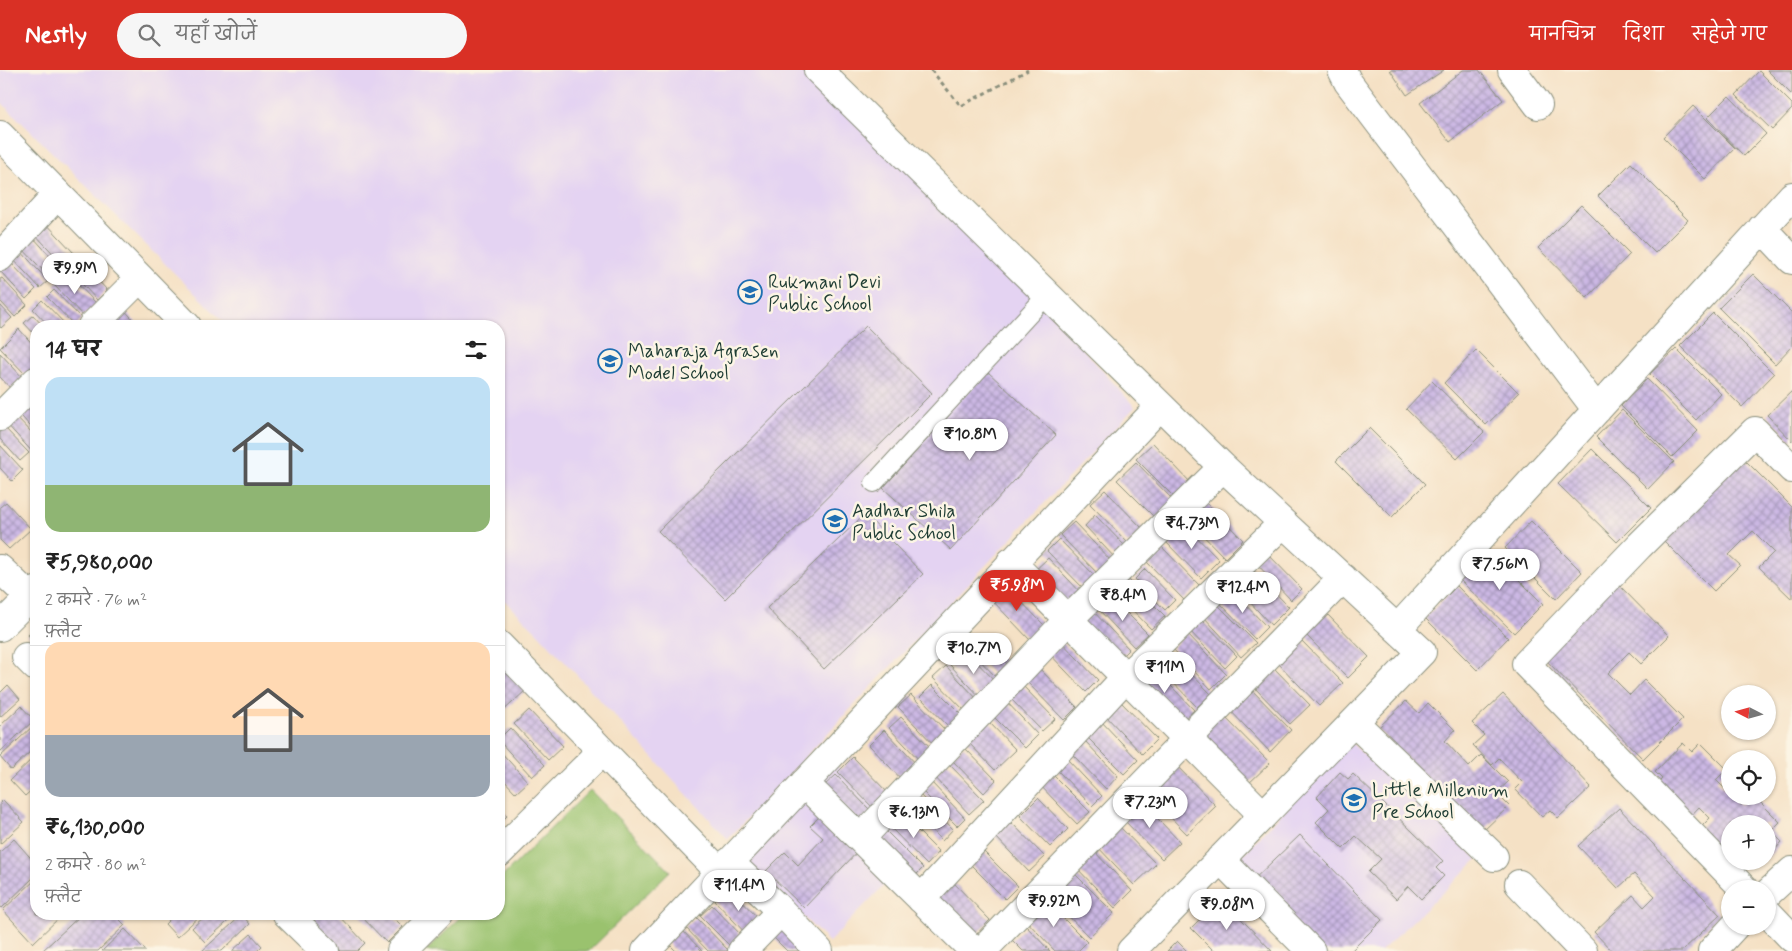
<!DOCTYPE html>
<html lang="hi">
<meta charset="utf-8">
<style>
:root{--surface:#fff;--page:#f6f6f6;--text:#222;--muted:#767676;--line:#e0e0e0;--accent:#d93025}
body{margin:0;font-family:Mynerve,"Playpen Sans Deva",sans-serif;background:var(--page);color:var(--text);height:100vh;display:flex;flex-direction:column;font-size:19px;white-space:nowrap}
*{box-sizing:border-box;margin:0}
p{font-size:16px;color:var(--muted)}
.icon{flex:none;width:28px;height:28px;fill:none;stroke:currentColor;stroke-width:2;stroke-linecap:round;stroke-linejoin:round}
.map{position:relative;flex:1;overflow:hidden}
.panel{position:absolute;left:30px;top:250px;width:475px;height:600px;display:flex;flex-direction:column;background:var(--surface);border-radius:20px;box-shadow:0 1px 4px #0004}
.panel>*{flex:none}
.needle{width:32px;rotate:276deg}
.controls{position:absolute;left:1721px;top:615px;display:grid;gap:10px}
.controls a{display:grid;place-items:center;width:55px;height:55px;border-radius:50%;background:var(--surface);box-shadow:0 1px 4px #0004;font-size:25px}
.price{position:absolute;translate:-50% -42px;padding:0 11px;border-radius:18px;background:#fff;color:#222;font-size:16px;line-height:32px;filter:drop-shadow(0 1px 2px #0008)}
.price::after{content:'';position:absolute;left:50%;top:30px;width:15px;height:11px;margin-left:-8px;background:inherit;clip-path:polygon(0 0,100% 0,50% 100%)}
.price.on{background:var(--accent);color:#fff}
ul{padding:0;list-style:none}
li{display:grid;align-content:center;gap:10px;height:265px;padding:0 15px}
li+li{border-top:1px solid var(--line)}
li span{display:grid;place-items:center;height:155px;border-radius:15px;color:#555}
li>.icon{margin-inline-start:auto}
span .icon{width:90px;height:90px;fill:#fffc;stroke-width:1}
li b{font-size:21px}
h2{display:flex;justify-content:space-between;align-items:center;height:60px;padding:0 15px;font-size:21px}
header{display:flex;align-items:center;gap:30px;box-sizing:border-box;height:70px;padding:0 25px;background:var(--accent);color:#fff}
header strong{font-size:24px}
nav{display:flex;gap:28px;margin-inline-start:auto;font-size:18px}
.search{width:350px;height:45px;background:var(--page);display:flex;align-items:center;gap:12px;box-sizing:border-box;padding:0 18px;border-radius:28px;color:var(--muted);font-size:19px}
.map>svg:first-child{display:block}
.built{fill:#e4d3f2}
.grass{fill:#9ac26e;stroke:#5c8051}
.building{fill:url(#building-cross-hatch)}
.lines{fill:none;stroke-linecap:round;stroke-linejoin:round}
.service-casing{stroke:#8a8f7c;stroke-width:20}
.minor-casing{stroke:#8a8f7c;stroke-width:30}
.path{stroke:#8a8f7c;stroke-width:3;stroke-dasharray:4 4;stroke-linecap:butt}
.service{stroke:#fff;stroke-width:18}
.minor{stroke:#fff;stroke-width:28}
.labels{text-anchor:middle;stroke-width:5;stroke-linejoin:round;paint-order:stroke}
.poi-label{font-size:19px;fill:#1f3d34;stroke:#fcf5e5;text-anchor:start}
</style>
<header>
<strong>Nestly</strong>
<div class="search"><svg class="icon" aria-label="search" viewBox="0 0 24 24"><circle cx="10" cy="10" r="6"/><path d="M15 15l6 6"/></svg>यहाँ खोजें</div>
<nav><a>मानचित्र</a><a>दिशा</a><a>सहेजे गए</a></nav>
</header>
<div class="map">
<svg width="1792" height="881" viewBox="0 0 1792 881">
<defs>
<pattern id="building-cross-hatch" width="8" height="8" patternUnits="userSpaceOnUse" patternTransform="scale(1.25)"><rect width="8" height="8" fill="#ccb8e4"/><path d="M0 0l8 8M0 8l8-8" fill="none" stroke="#a597ba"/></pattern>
</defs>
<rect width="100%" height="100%" fill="#fcf5e5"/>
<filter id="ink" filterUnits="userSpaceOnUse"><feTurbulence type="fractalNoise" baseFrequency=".02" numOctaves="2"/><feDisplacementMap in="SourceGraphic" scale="10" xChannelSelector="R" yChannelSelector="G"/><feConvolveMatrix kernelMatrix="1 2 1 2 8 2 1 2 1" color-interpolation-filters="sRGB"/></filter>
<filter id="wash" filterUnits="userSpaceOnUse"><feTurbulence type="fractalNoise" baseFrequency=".0096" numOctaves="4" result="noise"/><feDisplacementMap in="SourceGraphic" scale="20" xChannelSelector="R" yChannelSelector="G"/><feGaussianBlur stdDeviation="1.12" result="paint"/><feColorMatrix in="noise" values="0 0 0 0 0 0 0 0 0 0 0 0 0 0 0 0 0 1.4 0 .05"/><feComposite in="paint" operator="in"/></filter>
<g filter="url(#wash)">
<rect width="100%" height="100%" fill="#f5e1c5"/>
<path class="built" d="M0,0h817l122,119 196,218 -407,432 -189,-205 -40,-39v-269h-271l-228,-225z
M1349,671l129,118 -97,92h-51l-93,-90z
M828,687l93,90 -92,95 -91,-88z"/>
<path class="grass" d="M590,720l80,81 -81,80h-163l38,-37h35v-34z"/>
<g id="blocks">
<path class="building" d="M1390,0h54l-37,25z
M1463,0h16l24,30 -53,42 -30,-39z
M1767,0h25v25z
M1759,1l33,33v5l-20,21 -36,-35z
M1729,26l37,38 -22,22 -37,-38z
M1693,36l42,42 -30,31 -42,-42z
M1631,93l57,57 -33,33 -57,-57z
M1581,135l49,49 -43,44 -49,-50z
M43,150l31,33 -11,11 -32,-34z
M32,166l29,32 -11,10 -29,-31z
M19,179l29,32 -8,7 -29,-31z
M10,192l26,27 -10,10 -26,-28z
M82,193l25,27 -10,10 -25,-27z
M67,203l30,31 -14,12 -29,-31z
M1753,204l39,39v33l-17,18 -56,-56z
M2,208l25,27 -12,12 -15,-16v-22z
M54,220l28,29 -7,7 -28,-29z
M42,230l25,26h-18l-16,-17z
M0,235l12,13 -11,10 -1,-1z
M121,236l18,20h-40z
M1713,243l61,61 -32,33 -62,-61z
M33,245l10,11h-7v10l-12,-13z
M866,256l66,67 -207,206 -67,-68z
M19,259l17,19v22l-8,7 -28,-29z
M1676,279l45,45 -25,26 -46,-46z
M1476,280l43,43 -33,32 -42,-42z
M0,283l23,25 -12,11 -11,-12z
M988,302l68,63 -105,115 -68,-62z
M1647,309l51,52 -26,26 -51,-51z
M1432,311l52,51 -27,27 -51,-50z
M1792,321v50l-25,-26z
M25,331l11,12v20l-20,-23z
M1622,340l52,52 -26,27 -52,-52z
M14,344l22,23v19l-31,-34z
M3,356l26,27 -9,8 -20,-22v-10z
M1369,358l56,56 -33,33 -56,-56z
M1153,373l39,41 -16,15 -40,-40z
M0,375l23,25 -11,11 -12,-13z
M1592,379l59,59 -34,34 -59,-58z
M1742,387l50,50v92l-33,-32 15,-15 -21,-21 -24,24 11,10 -26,26 -53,-53z
M1136,392l39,40 -18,18 -40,-40z
M1105,420l39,40 -15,14 -39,-40z
M1203,429l40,41 -18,18 -40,-41z
M6,432l25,27 -22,20 -9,-9v-33z
M865,444l58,60 -99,95 -57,-61z
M1095,445l32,33 -11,11 -31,-33z
M1531,451l51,51 -26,27 -51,-51z
M1074,452l39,41 -13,13 -40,-41z
M1182,452l37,38 -18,18 -37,-38z
M1059,469l39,40 -12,12 -39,-40z
M1160,475l39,40 -15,15 -39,-40z
M1487,478l56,56 -29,29 -56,-55z
M1265,481l37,38 -11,11 -37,-39z
M1048,488l37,39 -15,15 -38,-39z
M1251,498l38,39 -18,18 -37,-40z
M1145,499l30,31 -10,10 -30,-31z
M1126,507l39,39 -14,13 -38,-39z
M1615,511l54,55 -28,28 -12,-12 -21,21 22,22 14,-15 39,39 -40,40 -102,-104z
M1004,514l41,42 -15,14 -41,-43z
M1457,516l51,52 -31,32 -52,-52z
M1231,520l36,37 -12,12 -36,-37z
M1111,527l37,37 -14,13 -35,-37z
M1216,533l40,40 -15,14 -38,-41z
M1092,540l37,39 -12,12 -38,-39z
M1326,543l43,44 -21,21 -43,-44z
M1200,548l37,38 -12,12 -37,-39z
M36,557v17l-8,-9z
M1187,563l39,41 -15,15 -39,-41z
M980,565l30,32 -12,12 -31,-32z
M1056,566l42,44 -12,12 -42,-44z
M1300,569l43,44 -24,23 -42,-44z
M965,580l34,35 -16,15 -33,-35z
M1171,583l40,41 -14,13 -40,-41z
M499,591l27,29 -27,25z
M1270,594l40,41 -20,19 -40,-41z
M1151,595l43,45 -15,14 -43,-45z
M946,596l32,34 -12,12 -33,-34z
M1037,596l40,41 -13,13 -40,-41z
M8,615l12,14 -20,18v-24z
M932,615l30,30 -13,12 -29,-30z
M1022,615l33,34 -13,12 -33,-34z
M1247,615l44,45 -21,22 -44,-46z
M1503,624l88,93 -33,31 -8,-8 -8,7 -27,-28 7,-7 -23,-24 -7,7 -19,-20 11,-10 -12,-12z
M911,625l39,40 -13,13 -39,-41z
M1118,629l39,40 -15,15 -39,-41z
M1005,630l33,35 -13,13 -34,-34z
M1406,631l13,12 9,-10 27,27 -10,11 24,26 12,-12 27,27 -12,11 13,13 -28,27 -104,-104z
M21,636l13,14 -34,32v-26z
M529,640l34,36 -15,14 -34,-36z
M1221,643l49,50 -25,24 -49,-50z
M901,647l33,34 -12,12 -33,-35z
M987,650l29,30 -21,20 -29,-30z
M1100,650l38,40 -14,14 -39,-39z
M36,653v23l-25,24 -11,-13z
M510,658l35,37 -13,12 -33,-36v-2z
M884,660l36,38 -15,15 -36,-38z
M1085,671l33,35 -12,13 -34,-35z
M1683,673l9,9 9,-9 26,26 -11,11 14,14v2h2l9,9 8,-9h5l26,26 -9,9 11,11 -14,15v-33h-38v37h15l-8,9 -39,-40 12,-12 -11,-11 -12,13 -33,-33 8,-8 -7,-7z
M963,676l33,34 -12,13 -34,-35z
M499,680l29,32 -12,11 -17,-18z
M36,685v31l-11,10 -15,-16z
M853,687l39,40 -15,15 -39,-40z
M1067,689l35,37 -10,10 -36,-37z
M1172,691l44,45 -29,28 -44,-45z
M947,692l37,38 -15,14 -36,-39z
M1050,702l40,40 -13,12 -39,-41z
M1340,702l8,7 5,-5 90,87 -7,7 8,8 -23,23 -13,-13 -12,13 -28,-27 13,-13 -25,-23 -13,13 -27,-27 13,-13 -12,-12z
M836,705l34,35 -10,10 -35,-35z
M931,712l34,36 -8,8 -35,-35z
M920,725l33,34 -11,12 -34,-35z
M1038,728l30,31 -18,18 -30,-31z
M1138,728l42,44 -18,17 -42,-43z
M3,730l21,22 -24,22v-41z
M499,737l8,9 -8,8z
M1619,738l101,107 -38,36h-70l-18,-19 39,-37 11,12 11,-11 -21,-22 -16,14 -40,-42z
M825,741l37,36 -58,61 -38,-37 19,-19 13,13 25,-27 -13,-12z
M900,743l39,39 -12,13 -39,-40z
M1009,750l36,37 -16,15 -35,-37z
M1116,753l40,41 -22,21 -39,-41z
M881,756l42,42 -14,14 -41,-43z
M1300,765l82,85 -31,31h-35l-66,-68z
M14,769l22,25v11l-34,33 -2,-2v-54z
M979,777l39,39 -13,13 -39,-39z
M1092,779l40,42 -17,17 -40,-42z
M1069,798l45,45 -25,24 -44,-45z
M949,808l41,42 -18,19 -42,-43z
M36,809v35h27l-30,29 -30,-33z
M729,818l34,35 -14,14 -34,-36z
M1042,827l45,45 -9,9h-23l-33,-35z
M1221,828l51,53h-58l-23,-23z
M712,835l32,33 -11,11 -33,-33z
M82,844h32l11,11 -27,26h-56z
M175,844h27l-25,23 -12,-13z
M207,844h29l-31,28 -13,-14z
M320,844h18l27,29 -8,8h-16l-28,-30z
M359,844h31l13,13 -16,16z
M242,845l8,9 -28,27h-20z
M696,847l33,34h-21l-23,-24z
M782,850l29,31h-24l-18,-18z
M1026,856l24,25h-27l-11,-11z
M125,859l21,22h-44z
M681,859l21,22h-26l-9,-9z
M251,864l11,12 -5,5h-25z
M1177,871l10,10h-20z"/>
</g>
</g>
<g filter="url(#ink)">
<use href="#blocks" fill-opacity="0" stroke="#8a8f7c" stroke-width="1"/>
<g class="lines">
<g class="service-casing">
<path id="service" d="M874,413l173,-188"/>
</g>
<g class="minor-casing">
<path id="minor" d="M818,0l405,397 199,185 -291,299
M1342,0l6,12 249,328
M1512,0l26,35
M0,65l187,191
M1762,158l30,32
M0,187l58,-63
M92,256l48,-48
M0,347l36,-36
M1011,492l252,253
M0,499l30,28
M0,557l36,-36
M1397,559l395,-433
M499,575l221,227
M26,587l10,10
M1354,652l140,135
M804,713l170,168
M861,768l208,-219 154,-152
M499,783l103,-102
M1220,789l91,92
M729,792l52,49 38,40
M1519,814l64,67
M1744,819l-218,-225 113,-118 116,-115 37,38
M1768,823l24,-22
M921,829l204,-221 158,-155
M1768,843l24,25
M287,844l38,37
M401,881l37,-37
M646,881l514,-545
M742,881l39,-40
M982,881l361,-373
M1712,881l23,-25"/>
</g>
<path class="path" d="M931,0l30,36 67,-36"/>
<use href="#service" class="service"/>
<use href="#minor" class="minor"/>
</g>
</g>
<defs>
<g id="school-ring" transform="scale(1.25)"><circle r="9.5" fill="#fcf5e5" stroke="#1f6fb2" stroke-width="1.5"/><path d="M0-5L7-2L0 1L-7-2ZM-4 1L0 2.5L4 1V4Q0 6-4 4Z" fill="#1f6fb2"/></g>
</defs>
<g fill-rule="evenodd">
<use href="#school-ring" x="750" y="222"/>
<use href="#school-ring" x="610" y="291"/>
<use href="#school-ring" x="835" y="451"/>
<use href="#school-ring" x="1354" y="730"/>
</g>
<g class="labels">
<g class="poi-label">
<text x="768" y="218">Rukmani Devi<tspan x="768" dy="22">Public School</tspan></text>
<text x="628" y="287">Maharaja Agrasen<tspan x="628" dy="22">Model School</tspan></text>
<text x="852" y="447">Aadhar Shila<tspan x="852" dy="22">Public School</tspan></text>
<text x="1372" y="726">Little Millenium<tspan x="1372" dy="22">Pre School</tspan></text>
</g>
</g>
</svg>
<div class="controls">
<a><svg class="needle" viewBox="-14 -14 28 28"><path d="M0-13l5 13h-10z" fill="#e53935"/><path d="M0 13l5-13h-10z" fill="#767676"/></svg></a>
<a><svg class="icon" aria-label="locate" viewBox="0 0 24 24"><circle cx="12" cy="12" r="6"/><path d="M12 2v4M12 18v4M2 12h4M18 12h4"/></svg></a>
<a>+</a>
<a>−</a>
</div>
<b class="price" style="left:75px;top:225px">₹9.9M</b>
<b class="price" style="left:970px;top:391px">₹10.8M</b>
<b class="price" style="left:1192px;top:480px">₹4.73M</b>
<b class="price" style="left:1500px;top:521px">₹7.56M</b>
<b class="price on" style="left:1017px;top:542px">₹5.98M</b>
<b class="price" style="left:1243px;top:544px">₹12.4M</b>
<b class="price" style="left:1123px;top:552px">₹8.4M</b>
<b class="price" style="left:974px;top:605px">₹10.7M</b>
<b class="price" style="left:1165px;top:624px">₹11M</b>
<b class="price" style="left:1150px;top:759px">₹7.23M</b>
<b class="price" style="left:914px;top:769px">₹6.13M</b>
<b class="price" style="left:739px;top:842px">₹11.4M</b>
<b class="price" style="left:1054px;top:858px">₹9.92M</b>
<b class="price" style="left:1227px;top:861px">₹9.08M</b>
<section class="panel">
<h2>14 घर<svg class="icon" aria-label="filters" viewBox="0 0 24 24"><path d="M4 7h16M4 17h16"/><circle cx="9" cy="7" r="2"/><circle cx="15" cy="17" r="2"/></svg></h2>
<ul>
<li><span style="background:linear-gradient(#bfe0f5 70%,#8fb573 0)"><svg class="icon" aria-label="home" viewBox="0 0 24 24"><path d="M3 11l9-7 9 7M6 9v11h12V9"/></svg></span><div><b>₹5,980,000</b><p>2 कमरे · 76 m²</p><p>फ़्लैट</p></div></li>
<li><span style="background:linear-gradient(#ffd9b3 60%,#9aa5b1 0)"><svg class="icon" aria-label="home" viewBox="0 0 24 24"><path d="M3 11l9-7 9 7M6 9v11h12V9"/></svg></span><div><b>₹6,130,000</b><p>2 कमरे · 80 m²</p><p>फ़्लैट</p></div></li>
</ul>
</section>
</div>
